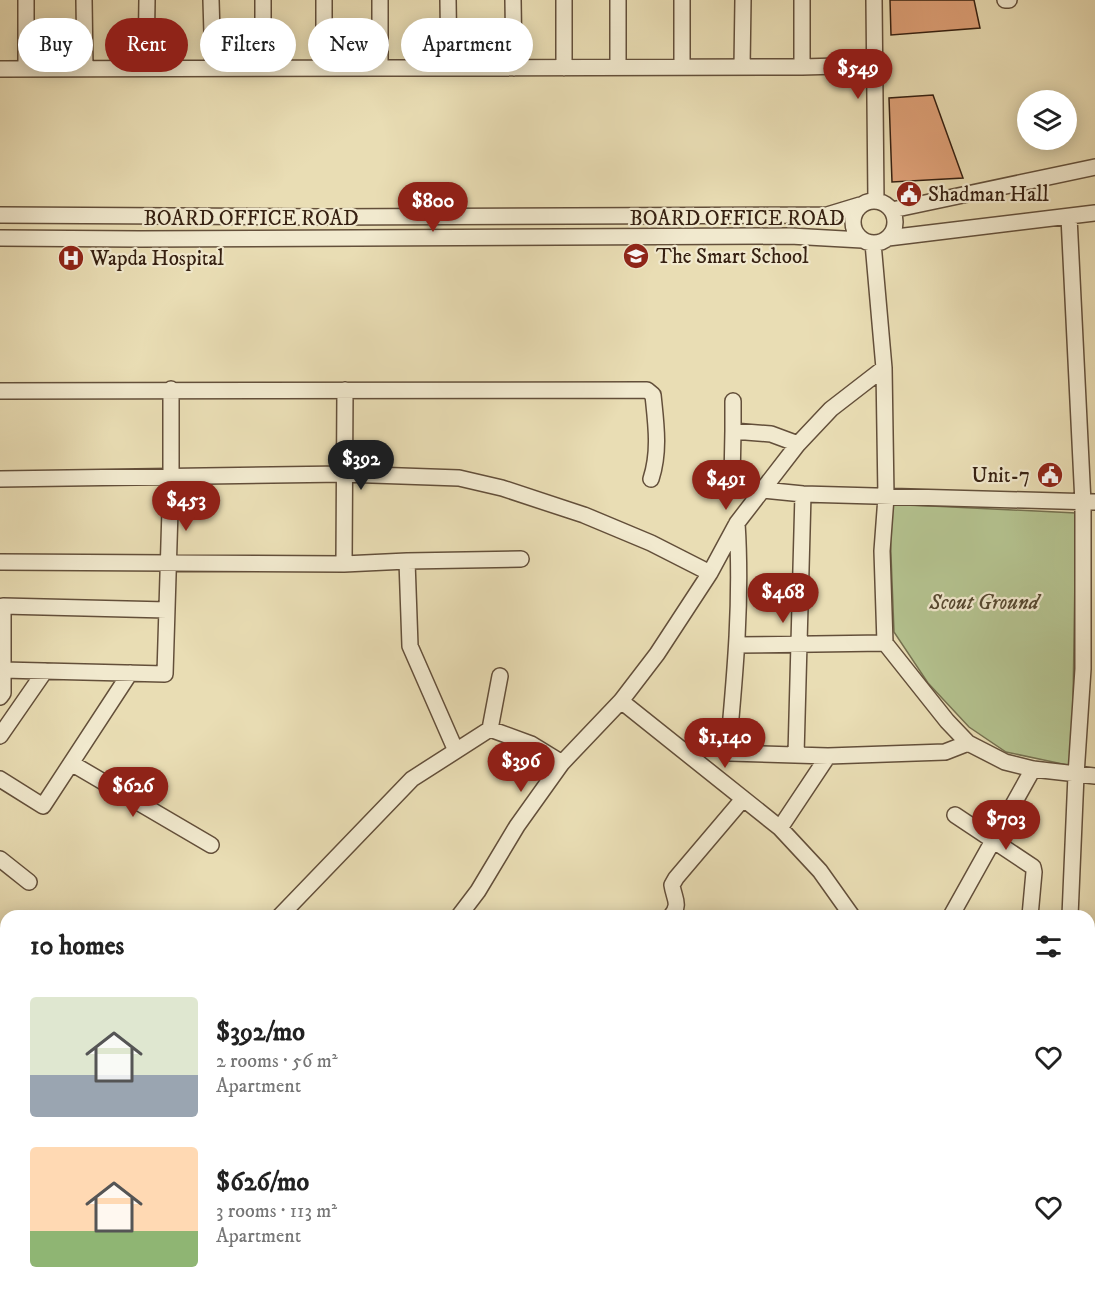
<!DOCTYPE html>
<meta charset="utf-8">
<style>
:root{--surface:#fff;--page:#f6f6f6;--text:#222;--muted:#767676;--accent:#8f2418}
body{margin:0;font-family:"IM FELL DW Pica",serif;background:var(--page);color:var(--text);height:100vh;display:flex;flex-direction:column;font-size:22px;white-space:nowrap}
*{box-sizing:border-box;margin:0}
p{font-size:20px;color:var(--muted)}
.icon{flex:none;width:33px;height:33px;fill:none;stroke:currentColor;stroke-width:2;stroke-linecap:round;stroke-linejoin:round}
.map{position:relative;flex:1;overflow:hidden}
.sheet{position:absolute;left:0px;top:910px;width:1095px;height:386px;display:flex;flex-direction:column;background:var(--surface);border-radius:18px 18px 0 0;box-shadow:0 3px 15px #0003}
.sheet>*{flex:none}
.top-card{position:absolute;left:18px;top:18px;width:600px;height:54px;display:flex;gap:12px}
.buttons{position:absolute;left:1017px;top:90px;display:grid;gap:12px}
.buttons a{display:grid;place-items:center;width:60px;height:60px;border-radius:50%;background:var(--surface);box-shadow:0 3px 15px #0003;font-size:30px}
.price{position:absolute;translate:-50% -51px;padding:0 14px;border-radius:21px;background:var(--accent);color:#fff;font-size:20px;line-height:39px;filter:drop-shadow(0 2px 3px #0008)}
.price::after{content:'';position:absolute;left:50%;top:36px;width:18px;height:14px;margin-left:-9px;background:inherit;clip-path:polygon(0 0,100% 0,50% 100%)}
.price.current{background:#222;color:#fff}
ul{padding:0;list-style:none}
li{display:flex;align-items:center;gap:18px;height:150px;padding:0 30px}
li span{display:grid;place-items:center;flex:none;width:168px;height:120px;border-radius:6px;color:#555}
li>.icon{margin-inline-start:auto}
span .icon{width:72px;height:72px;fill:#fffc;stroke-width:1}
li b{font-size:26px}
h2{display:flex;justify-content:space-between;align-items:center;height:72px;padding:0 30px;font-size:26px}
.chip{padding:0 21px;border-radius:27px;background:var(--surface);box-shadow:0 3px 15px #0003;font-size:21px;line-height:54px}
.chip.current{background:var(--accent);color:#fff}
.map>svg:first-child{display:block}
.green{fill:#b4c28f;stroke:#757150;stroke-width:1.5}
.building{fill:#dea077;stroke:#362011;stroke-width:1.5}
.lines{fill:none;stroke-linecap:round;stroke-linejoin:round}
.minor-casing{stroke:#634f3a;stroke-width:18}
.minor{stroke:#f1e9ce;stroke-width:15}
.labels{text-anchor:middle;stroke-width:4.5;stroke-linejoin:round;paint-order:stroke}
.poi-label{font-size:21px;fill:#362011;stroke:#f1e9ce;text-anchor:start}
.street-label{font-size:21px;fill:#362011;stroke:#f1e9ce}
.park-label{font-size:21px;font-style:italic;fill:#564830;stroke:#f1e9ce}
</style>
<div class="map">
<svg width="1095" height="1295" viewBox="0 0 1095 1295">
<rect width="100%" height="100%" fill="#e9ddb4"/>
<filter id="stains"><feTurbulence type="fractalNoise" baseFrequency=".00333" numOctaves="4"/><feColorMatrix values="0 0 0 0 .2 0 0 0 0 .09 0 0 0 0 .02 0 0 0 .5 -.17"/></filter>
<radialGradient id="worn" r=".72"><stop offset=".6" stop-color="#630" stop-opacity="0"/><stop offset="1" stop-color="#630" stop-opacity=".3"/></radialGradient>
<path class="green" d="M889,504l187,9 -4,253 -66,-14 -37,-25 -41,-44 -34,-51z"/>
<path class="building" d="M890,0h84l6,28 -89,7z
M933,95l30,83 -71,4 -3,-84z"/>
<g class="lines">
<g class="minor-casing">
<path id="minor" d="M26,0v68
M84,0l1,68
M211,0l2,68
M263,0v68
M380,0v68
M448,0l1,68
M513,0l1,68
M564,0v68
M802,0v67
M874,0l2,201
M1005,0h4
M618,67v-67
M682,67v-67
M742,67l1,-67
M146,68l1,-68
M324,68v-68
M0,69l802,-2 73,-2
M853 222a21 21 0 1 1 42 0a21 21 0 1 1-42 0Z
M892,210l203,-43
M0,215l324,2 503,-2 33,-10
M1069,217l14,286v166l-7,106 -6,141
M0,238l140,1 650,-3 72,4
M888,238l207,-25
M873,243l11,125 2,129 -4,54 3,92 62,78 21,22 37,19 28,7 62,7
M345,390l-1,174 63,-3 3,85 46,105
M0,391l647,-1 6,5c3,29 7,56 -2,84
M733,401v30
M0,479l344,-5 115,4 43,10 82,27 67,28 59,30
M732,480l1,-49 38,3 27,10
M763,490l40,4 292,8
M737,523c5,77 -2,152 -9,228l2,2 98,3 117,-4 23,-9
M407,561l114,-2
M0,562l344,2
M737,645l148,-2
M3,670l162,4 6,-197v-88
M0,697l3,-4v-87l164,4
M621,701l159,127 40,43 32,45
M490,729l10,-53
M0,736l45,-65
M796,755l7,-261
M71,763l140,82
M0,779l43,27 87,-133
M955,815l78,52 1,5 -4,44
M780,828l48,-72
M0,859l29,23
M280,916l132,-137 78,-50 41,15 31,19
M459,916l19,-25 39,-65 45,-63 59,-62 36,-47 53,-81 27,-50 61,-79 33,-35 53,-41
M671,916c10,-12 3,-17 1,-31l4,-7 67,-79
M951,916l82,-147
M0,973l6,4
M1089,1003h6
M0,1075l6,-3
M0,1185h6
M0,1268h6
M49,1290v5
M146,1290l14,5
M602,1290v5
M1069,1290v5
M92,1295v-5
M348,1295l1,-5
M466,1295l2,-5
M1020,1295v-5"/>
</g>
<use href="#minor" class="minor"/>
</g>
<defs>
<g id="civic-disc" transform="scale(1.35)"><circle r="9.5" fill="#8f2418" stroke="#f1e9ce"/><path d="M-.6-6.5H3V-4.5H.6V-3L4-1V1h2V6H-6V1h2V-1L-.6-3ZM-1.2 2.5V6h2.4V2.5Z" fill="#fff"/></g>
<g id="school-disc" transform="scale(1.35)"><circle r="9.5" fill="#8f2418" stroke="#f1e9ce"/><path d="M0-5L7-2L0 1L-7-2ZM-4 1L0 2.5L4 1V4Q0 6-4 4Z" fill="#fff"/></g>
<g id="hospital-disc" transform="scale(1.35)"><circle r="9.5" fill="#8f2418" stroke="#f1e9ce"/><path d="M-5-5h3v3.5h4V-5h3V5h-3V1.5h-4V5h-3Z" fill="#fff"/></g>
</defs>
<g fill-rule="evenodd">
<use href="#civic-disc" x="909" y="194"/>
<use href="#school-disc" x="636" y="256"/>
<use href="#hospital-disc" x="71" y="258"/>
<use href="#civic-disc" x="1050" y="475"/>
</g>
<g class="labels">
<g class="poi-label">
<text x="928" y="201">Shadman Hall</text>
<text x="656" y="263">The Smart School</text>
<text x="90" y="265">Wapda Hospital</text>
<text x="1030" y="482" text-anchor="end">Unit-7</text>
</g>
<g class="street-label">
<text x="251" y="225">BOARD OFFICE ROAD</text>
<text x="737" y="225">BOARD OFFICE ROAD</text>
</g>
<g class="park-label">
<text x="984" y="609">Scout Ground</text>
</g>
</g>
<rect width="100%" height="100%" filter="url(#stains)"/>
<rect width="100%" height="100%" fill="url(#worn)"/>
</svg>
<div class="buttons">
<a><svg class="icon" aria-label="layers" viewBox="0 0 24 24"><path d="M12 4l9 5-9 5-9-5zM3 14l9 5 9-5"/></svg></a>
</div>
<b class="price" style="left:858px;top:100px">$549</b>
<b class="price" style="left:433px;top:233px">$800</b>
<b class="price current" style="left:361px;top:491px">$392</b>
<b class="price" style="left:726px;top:511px">$491</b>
<b class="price" style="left:186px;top:532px">$453</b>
<b class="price" style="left:783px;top:624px">$468</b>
<b class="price" style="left:725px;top:769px">$1,140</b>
<b class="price" style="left:521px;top:793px">$396</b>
<b class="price" style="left:133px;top:818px">$626</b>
<b class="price" style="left:1006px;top:851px">$703</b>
<div class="top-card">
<a class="chip">Buy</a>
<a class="chip current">Rent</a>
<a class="chip">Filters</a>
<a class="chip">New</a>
<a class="chip">Apartment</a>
</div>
<section class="sheet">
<h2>10 homes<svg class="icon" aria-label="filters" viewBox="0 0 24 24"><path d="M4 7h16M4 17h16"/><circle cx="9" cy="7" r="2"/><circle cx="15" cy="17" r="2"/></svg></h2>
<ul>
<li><span style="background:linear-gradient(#dfe7d0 65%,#9aa5b1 0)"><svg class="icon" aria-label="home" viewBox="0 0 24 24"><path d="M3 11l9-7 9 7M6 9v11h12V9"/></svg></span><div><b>$392/mo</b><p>2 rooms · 56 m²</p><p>Apartment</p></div><svg class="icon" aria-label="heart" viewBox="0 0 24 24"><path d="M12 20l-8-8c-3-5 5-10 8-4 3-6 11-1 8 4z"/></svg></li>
<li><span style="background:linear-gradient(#ffd9b3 70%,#8fb573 0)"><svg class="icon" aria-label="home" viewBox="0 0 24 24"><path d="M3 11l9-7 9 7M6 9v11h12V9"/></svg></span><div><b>$626/mo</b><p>3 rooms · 113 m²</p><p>Apartment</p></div><svg class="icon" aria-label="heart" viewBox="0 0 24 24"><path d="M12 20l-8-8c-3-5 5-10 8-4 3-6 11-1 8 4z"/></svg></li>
</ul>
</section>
</div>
